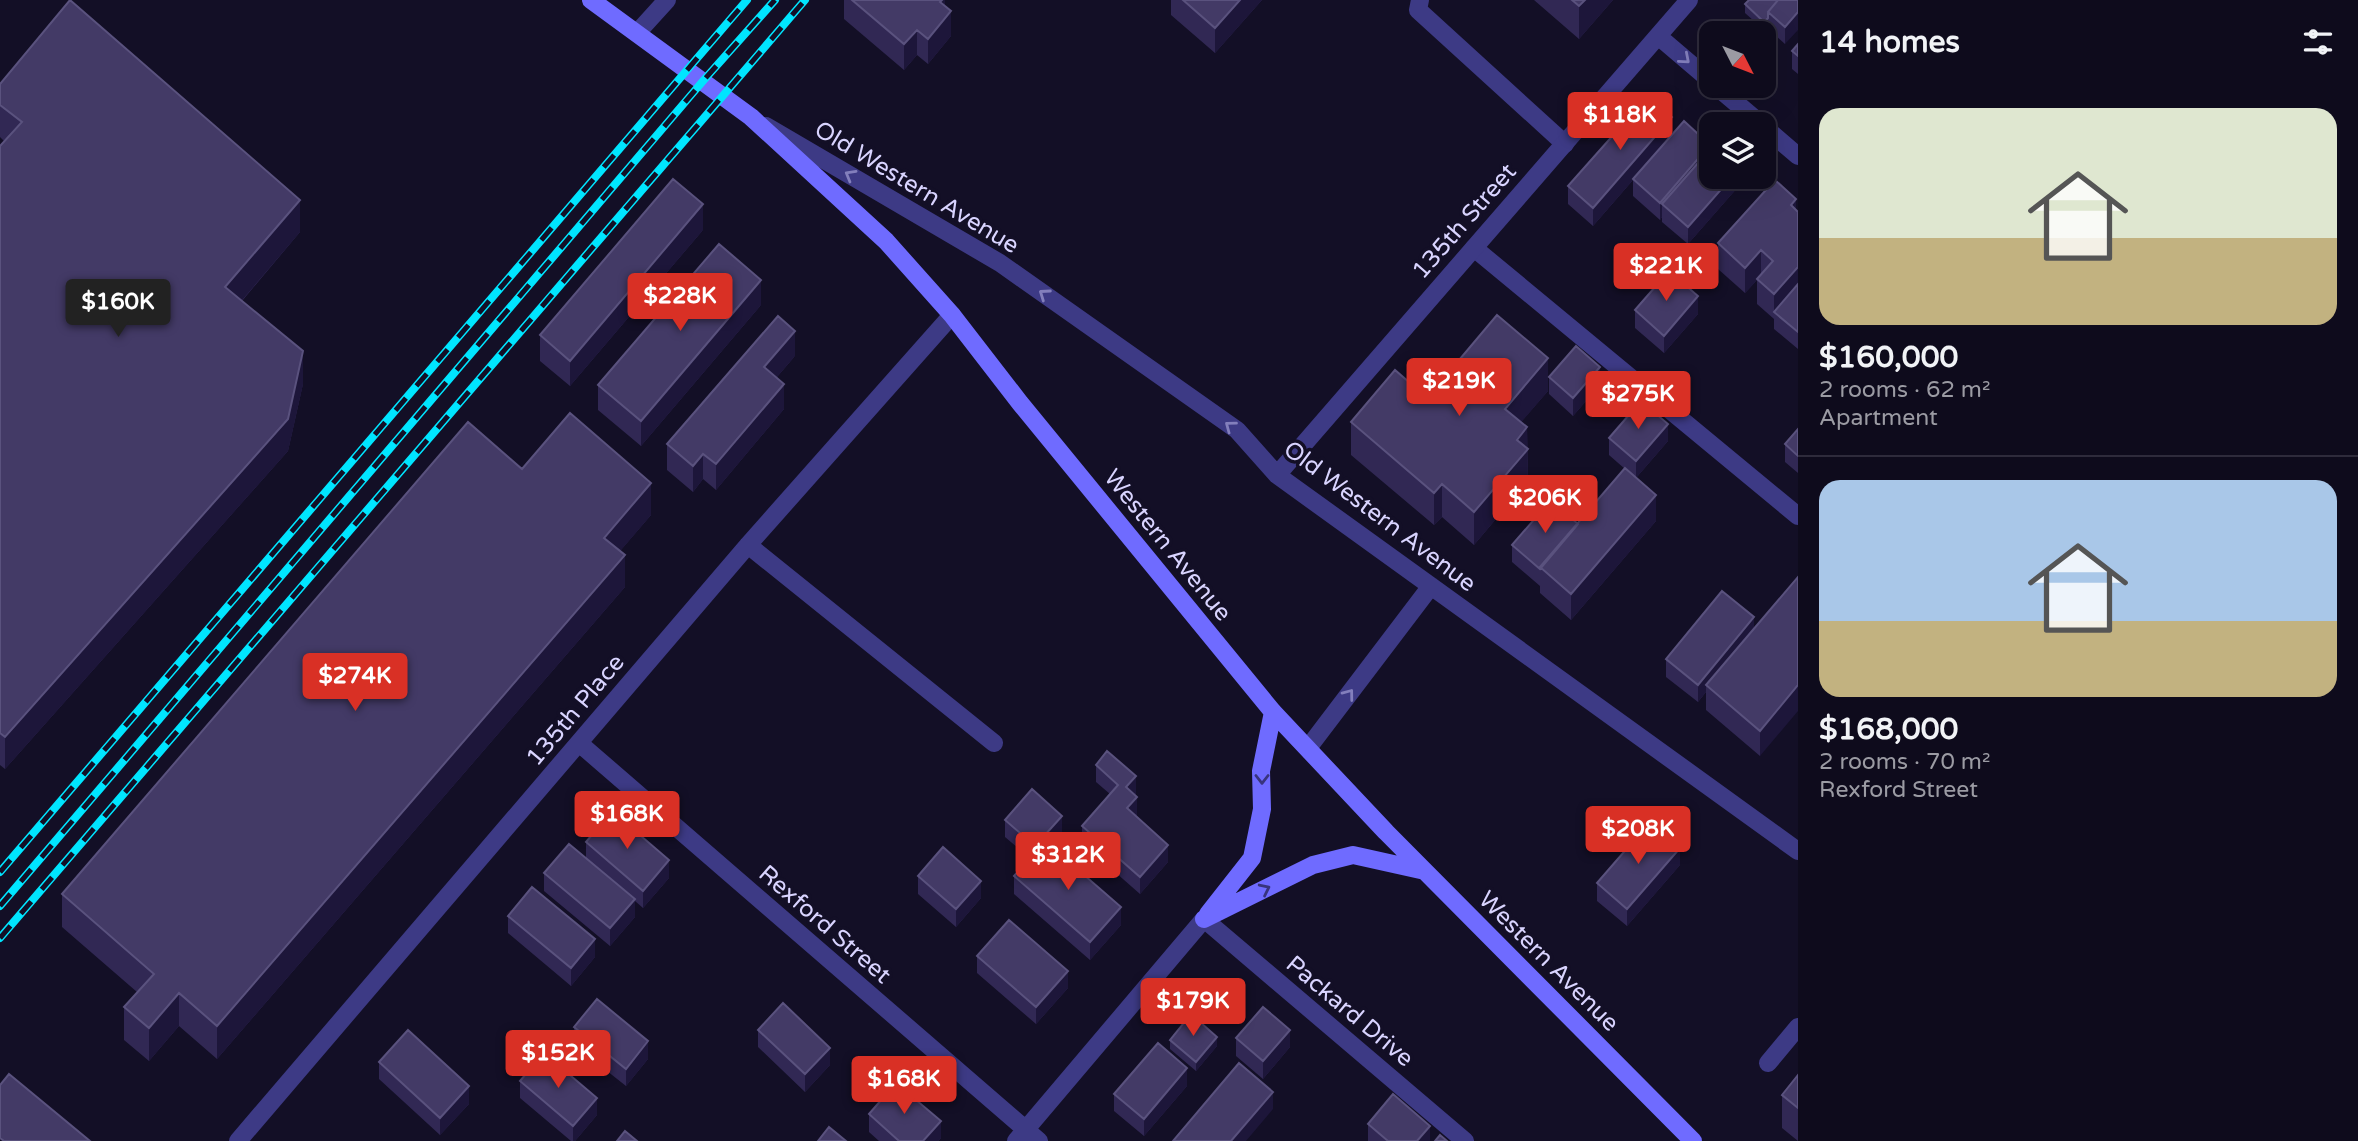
<!DOCTYPE html>
<meta charset="utf-8">
<style>
:root{--surface:#0e0b1c;--page:#171425;--text:#f1f3f6;--muted:#9b9ba3;--line:#2e2b3b;--accent:#d93025}
body{margin:0;font-family:"Varela Round",sans-serif;background:var(--page);color:var(--text);height:100vh;display:flex;flex-direction:column;font-size:26px;white-space:nowrap}
*{box-sizing:border-box;margin:0}
p{font-size:23px;color:var(--muted)}
.icon{flex:none;width:38px;height:38px;fill:none;stroke:currentColor;stroke-width:2;stroke-linecap:round;stroke-linejoin:round}
.map{position:relative;flex:1;overflow:hidden}
.sheet{display:flex;flex-direction:column;background:var(--surface);width:560px}
.sheet>*{flex:none}
.needle{width:46px;rotate:132deg}
.buttons{position:absolute;left:1699px;top:21px;display:grid;gap:14px}
.buttons a{display:grid;place-items:center;width:77px;height:77px;border-radius:14px;background:var(--surface);box-shadow:0 7px 28px #0002,0 0 0 2px var(--line);font-size:35px}
.price{position:absolute;translate:-50% -60px;padding:0 16px;border-radius:7px;background:var(--accent);color:#fff;font-size:23px;line-height:46px;filter:drop-shadow(0 2px 4px #0008)}
.price::after{content:'';position:absolute;left:50%;top:42px;width:21px;height:16px;margin-left:-10px;background:inherit;clip-path:polygon(0 0,100% 0,50% 100%)}
.price.on{background:#222;color:#fff}
ul{padding:0;list-style:none}
li{display:grid;align-content:center;gap:14px;height:371px;padding:0 21px}
li+li{border-top:2px solid var(--line)}
li span{display:grid;place-items:center;height:217px;border-radius:21px;color:#555}
li>.icon{margin-inline-start:auto}
span .icon{width:126px;height:126px;fill:#fffc;stroke-width:1}
li b{font-size:30px}
h2{display:flex;justify-content:space-between;align-items:center;height:84px;padding:0 21px;font-size:30px}
main{display:flex;flex:1;min-height:0}
.map>svg:first-child{display:block}
.lines{fill:none;stroke-linecap:round;stroke-linejoin:round}
.service{stroke:#3d3a85;stroke-width:18}
.minor{stroke:#3d3a85;stroke-width:18}
.secondary{stroke:#6f6bff;stroke-width:18}
.rail-casing{stroke:#00e5ff;stroke-width:8}
.rail{stroke:#130f26;stroke-width:5;stroke-dasharray:16;stroke-linecap:butt}
.wall{fill:#312854}
.shaded-wall{fill:#1d163a}
.building{fill:#433a66;stroke:#5a527e;stroke-width:2}
.oneway{stroke:#837fbc}
.oneway2{stroke:#38347d}
.labels{text-anchor:middle;stroke-width:7;stroke-linejoin:round;paint-order:stroke}
.street-label{font-size:24px;fill:#d9d4ff;stroke:#130f26}
</style>
<main>
<div class="map">
<svg width="1798" height="1141" viewBox="0 0 1798 1141">
<rect width="100%" height="100%" fill="#130f26"/>
<g class="lines">
<path class="service" d="M1420,0l-2,10 147,134
M637,33l30,-33
M1474,248l324,268
M1768,1063l30,-36"/>
<path class="minor" d="M1658,36l54,46
M1716,86l45,38
M766,126l234,137 237,167 40,45 521,376
M1764,127l34,29
M1277,475l412,-475
M748,545l246,198
M579,743l460,398
M1308,748l123,-162
M238,1141l510,-596 204,-230
M1016,1141l188,-222 261,222"/>
<path class="secondary" d="M591,0l160,117 135,124 66,74 68,88 253,309 113,120 307,309
M1208,914l44,-56 10,-49 -1,-38 12,-59
M1204,919l109,-54 40,-10 72,16"/>
<g class="rail-casing">
<path id="rail" d="M0,872l747,-872
M0,906l703,-825 72,-81
M0,938l805,-938"/>
</g>
<use href="#rail" class="rail"/>
</g>
<path class="wall" d="M844,0h101v6l6,30 -23,28 -11,-9 -13,15 -60,-51z
M1171,0h91l-47,53 -44,-38z
M1534,0h79l-34,39z
M1798,0l-13,44 -17,-15v-2l-4,3 -19,-17v-9z
M1798,44v30l-6,-5v-18z
M0,84l300,148 -58,69 61,83 -15,67 -283,318 -5,-4v-619l4,-5 -4,-4z
M1672,134l38,15 28,28v10l-50,57 -26,-22v-5l-2,3 -27,-24v-16l-40,46 -25,-22v-18z
M1796,211l2,1v137l-24,-20v-11v1l-17,-15v-24l-12,13 -27,-24v-26z
M703,230l-133,156 -30,-25v-26z
M761,305l-120,141 -43,-36v-25z
M1635,310l63,4 -34,39 -29,-25z
M795,356l-18,21 7,32 -68,81 -13,-11 -10,13 -26,-22v-26z
M1549,377l51,8 -27,31 -24,-22z
M1444,378l104,13 -27,31 6,5 1,54 -54,64 -32,-28 -8,8 -83,-70v-33l74,-26 19,-1z
M1798,429v44l-13,-11v-18z
M1609,438l59,3 -32,37 20,43 -85,99 -31,-27v-7l-28,-24v-17l66,-21 47,-55 -16,-14z
M522,469l129,46 -31,36 5,36 -408,472 -38,-33 -30,35 -25,-21v-33l13,-15 -75,-65v-33z
M1798,577l-38,179 -54,-46v-18l-8,10 -32,-25v-18l88,-30z
M1096,765l40,28 -1,2 2,19 -1,2 32,46 -28,32 -58,-51v-17l28,-32 -14,-12z
M1005,820l57,13 -11,13 70,79 -31,35 -76,-66v-18l16,-18 -25,-21z
M586,842l83,36 -26,30 -8,-7v16l-25,29 -66,-55v-18l42,-15z
M1680,865l-53,61 -30,-25v-18z
M918,876l63,22 -25,29 -38,-33z
M508,916l87,41 -24,29 -63,-53z
M977,956l91,32 -32,36 -59,-51z
M574,1027l74,32 -22,27 -52,-41z
M758,1030l72,35 -25,27 -47,-45z
M1236,1038l54,9 -27,32 -27,-23z
M1170,1040l47,6 -21,25 -26,-22z
M379,1062l90,42 -29,31 -61,-56z
M1798,1075v66l-16,-13v-33z
M520,1081l77,34 -22,26h-4l-51,-43z
M1187,1086l-43,50 -30,-25v-17z
M869,1114l72,24 -3,3h-59l-10,-9z
M1368,1124l62,17h-62z"/>
<path class="shaded-wall" d="M942,0h3v18l6,-7v25l-23,28v-25l12,-37z
M1240,0h22l-47,53v-25z
M1585,0h28l-34,39v-33z
M1798,12v18l-13,14v-17z
M1768,18v9l-4,3v-8z
M917,30v25l-13,15v-26z
M1672,117v18l-79,91v-18z
M1710,145v17l-48,42v13l-2,3v-17z
M1732,177h6v10l-50,57v-17z
M1796,199v25l-5,-19z
M300,200v32l-75,88v-33z
M703,204v26l-133,156v-25z
M1761,250v26l-16,17v-25z
M1798,267v25l-24,20v7v-25z
M761,280v25l-120,141v-25z
M1698,296v18l-34,39v-17z
M795,331v25l-31,36v-25z
M303,351v33l-15,67 -283,318v-32z
M1548,358v33l-43,50v-32z
M1600,367v18l-27,31v-18z
M784,384v25l-68,81v-26z
M1668,424v17l-32,37v-17z
M1527,427l1,54 -54,64v-33l43,-72z
M703,454v25l-10,13v-26z
M651,483v32l-47,55v-32z
M1442,484v33l-8,8v-32z
M1656,495v26l-85,99v-26z
M625,555v32l-408,472v-33z
M1754,617v18l-48,50v7l-8,10v-17z
M1798,685v26l-38,45v-25z
M1136,776v17l-10,12v-18z
M1137,797v17l-10,12v-18z
M1062,816v17l-27,31v-18z
M1168,845v17l-28,32v-17z
M1680,848v17l-53,61v-17z
M669,860v18l-26,30v-17z
M981,881v17l-25,29v-18z
M635,899v18l-25,29v-18z
M1121,907v18l-31,35v-18z
M595,939v18l-24,29v-18z
M1068,971v17l-32,36v-17z
M179,993v33l-30,35v-33z
M1290,1030v17l-27,32v-18z
M1217,1037v9l-21,25v-9z
M648,1041v18l-22,27v-17z
M830,1048v17l-25,27v-18z
M1187,1068v18l-43,50v-17z
M469,1086v18l-29,31v-17z
M1273,1092v17l-27,32h-15z
M597,1098v17l-22,26h-2v-15z
M941,1121v17l-3,3h-15z
M1430,1126v15h-13z"/>
<path class="building" d="M70,0l230,200 -75,87 78,64 -15,68 -283,318 -5,-4v-587l22,-24 -22,-17v-21z
M852,0h90l-2,2 11,9 -23,28 -11,-9 -13,14z
M1183,0h57l-25,28z
M1572,0h13l-6,6z
M1749,0h29l-10,12v6l-4,4 -19,-18z
M1778,0h20v12l-13,15 -17,-15z
M1798,44v12l-6,-5z
M1648,96l24,21 -79,91 -25,-22z
M1684,121l26,24 -50,58 -27,-24z
M1712,147v30h20l-44,50 -26,-23z
M673,179l30,25 -133,157 -30,-26z
M1775,180l21,19 -5,6 7,7v55l-24,27 -17,-15 16,-18 -12,-11 -16,18 -27,-25z
M719,244l42,36 -120,141 -43,-36z
M1669,271l29,25 -34,40 -29,-26z
M1798,284v48l-24,-20z
M1497,315l51,43 -43,51 22,18 -10,13 11,9 -54,63 -32,-28 -8,9 -83,-71 44,-52 30,26 9,-10 22,19 8,-9 -20,-18z
M778,316l17,15 -31,36 20,17 -68,80 -13,-10 -10,12 -26,-22z
M1576,346l24,21 -27,31 -24,-21z
M1641,401l27,23 -32,37 -27,-23z
M570,413l81,70 -47,55 21,17 -408,471 -38,-33 -30,35 -25,-21 30,-33 -92,-80 406,-472 54,47z
M1798,429v27l-13,-12z
M1625,468l31,27 -85,99 -31,-27z
M1551,500l27,24 -38,45 -28,-24z
M1798,577v108l-38,46 -54,-46z
M1722,591l32,26 -56,68 -32,-26z
M1107,751l29,25 -10,11 11,10 -10,11 41,37 -28,32 -58,-51 36,-41 -22,-20z
M1032,789l30,27 -27,30 -30,-26z
M612,811l57,49 -26,31 -57,-49z
M1650,822l30,26 -53,61 -30,-26z
M1045,841l76,66 -31,35 -76,-66z
M569,844l66,55 -25,29 -66,-55z
M943,847l38,34 -25,28 -38,-33z
M532,887l63,52 -24,29 -63,-52z
M1009,920l59,51 -32,36 -59,-51z
M597,999l51,42 -22,28 -52,-42z
M783,1003l47,45 -25,26 -47,-44z
M1263,1007l27,23 -27,31 -27,-23z
M1191,1014l26,23 -21,25 -26,-22z
M408,1030l61,56 -29,32 -61,-56z
M1158,1043l29,25 -43,51 -30,-25z
M544,1053l53,45 -24,28 -53,-45z
M1239,1063l34,29 -42,49h-58z
M9,1074l81,67h-86l-4,-3v-53z
M1798,1075v33l-16,-13z
M896,1083l45,38 -18,20h-24l-30,-27z
M1393,1094l37,32 -13,15h-29l-20,-17z
M829,1127l17,14h-28z
M625,1131l12,10h-20z
M1440,1135l7,6h-12z"/>
<defs><path id="oneway-chevron" d="M-2-3.5L2.5 0L-2 3.5" fill="none" stroke-width="1.6" stroke-linecap="round" stroke-linejoin="round" transform="scale(1.75)"/></defs>
<g class="oneway">
<use href="#oneway-chevron" transform="translate(1685 59) rotate(41)"/>
<use href="#oneway-chevron" transform="translate(850 175) rotate(-150)"/>
<use href="#oneway-chevron" transform="translate(1044 294) rotate(-145)"/>
<use href="#oneway-chevron" transform="translate(1230 426) rotate(-143)"/>
<use href="#oneway-chevron" transform="translate(1349 694) rotate(-53)"/>
</g>
<g class="oneway2">
<use href="#oneway-chevron" transform="translate(1262 779) rotate(90)"/>
<use href="#oneway-chevron" transform="translate(1265 889) rotate(-26)"/>
</g>
<g class="labels">
<g class="street-label">
<text transform="translate(917 187) rotate(31)" y="8">Old Western Avenue</text>
<text transform="translate(1464 221) rotate(-49)" y="8">135th Street</text>
<text transform="translate(1380 516) rotate(37)" y="8">Old Western Avenue</text>
<text transform="translate(1168 545) rotate(51)" y="8">Western Avenue</text>
<text transform="translate(575 710) rotate(-50)" y="8">135th Place</text>
<text transform="translate(825 924) rotate(41)" y="8">Rexford Street</text>
<text transform="translate(1549 961) rotate(45)" y="8">Western Avenue</text>
<text transform="translate(1350 1011) rotate(40)" y="8">Packard Drive</text>
</g>
</g>
</svg>
<div class="buttons">
<a><svg class="needle" viewBox="-14 -14 28 28"><path d="M0-13l5 13h-10z" fill="#e53935"/><path d="M0 13l5-13h-10z" fill="#9b9ba3"/></svg></a>
<a><svg class="icon" aria-label="layers" viewBox="0 0 24 24"><path d="M12 4l9 5-9 5-9-5zM3 14l9 5 9-5"/></svg></a>
</div>
<b class="price" style="left:1620px;top:152px">$118K</b>
<b class="price" style="left:1666px;top:303px">$221K</b>
<b class="price" style="left:680px;top:333px">$228K</b>
<b class="price on" style="left:118px;top:339px">$160K</b>
<b class="price" style="left:1459px;top:418px">$219K</b>
<b class="price" style="left:1638px;top:431px">$275K</b>
<b class="price" style="left:1545px;top:535px">$206K</b>
<b class="price" style="left:355px;top:713px">$274K</b>
<b class="price" style="left:627px;top:851px">$168K</b>
<b class="price" style="left:1638px;top:866px">$208K</b>
<b class="price" style="left:1068px;top:892px">$312K</b>
<b class="price" style="left:1193px;top:1038px">$179K</b>
<b class="price" style="left:558px;top:1090px">$152K</b>
<b class="price" style="left:904px;top:1116px">$168K</b>
</div>
<section class="sheet">
<h2>14 homes<svg class="icon" aria-label="filters" viewBox="0 0 24 24"><path d="M4 7h16M4 17h16"/><circle cx="9" cy="7" r="2"/><circle cx="15" cy="17" r="2"/></svg></h2>
<ul>
<li><span style="background:linear-gradient(#dfe7d0 60%,#c2b280 0)"><svg class="icon" aria-label="home" viewBox="0 0 24 24"><path d="M3 11l9-7 9 7M6 9v11h12V9"/></svg></span><div><b>$160,000</b><p>2 rooms · 62 m²</p><p>Apartment</p></div></li>
<li><span style="background:linear-gradient(#a9c7e8 65%,#c2b280 0)"><svg class="icon" aria-label="home" viewBox="0 0 24 24"><path d="M3 11l9-7 9 7M6 9v11h12V9"/></svg></span><div><b>$168,000</b><p>2 rooms · 70 m²</p><p>Rexford Street</p></div></li>
</ul>
</section>
</main>
